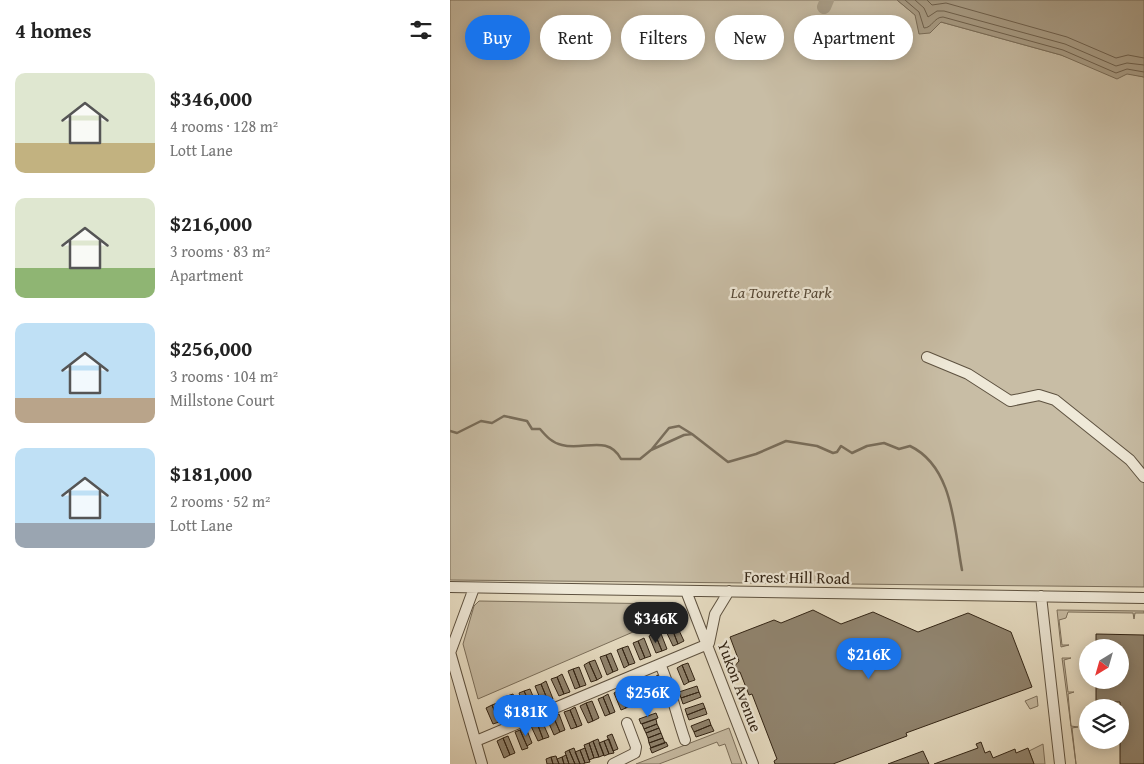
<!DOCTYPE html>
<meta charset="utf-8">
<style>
:root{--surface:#fff;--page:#f6f6f6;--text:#222;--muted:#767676;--accent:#1a73e8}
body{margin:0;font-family:"Gentium Book Plus",serif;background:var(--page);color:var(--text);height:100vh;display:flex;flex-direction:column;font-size:19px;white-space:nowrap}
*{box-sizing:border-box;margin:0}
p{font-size:16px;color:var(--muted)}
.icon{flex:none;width:28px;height:28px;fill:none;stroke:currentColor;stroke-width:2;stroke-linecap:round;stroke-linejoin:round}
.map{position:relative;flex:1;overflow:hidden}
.panel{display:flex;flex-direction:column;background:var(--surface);width:450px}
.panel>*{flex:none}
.banner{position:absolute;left:15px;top:15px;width:475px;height:45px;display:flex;gap:10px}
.needle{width:32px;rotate:217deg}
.fabs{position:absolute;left:629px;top:639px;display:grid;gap:10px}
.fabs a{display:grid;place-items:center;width:50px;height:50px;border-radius:50%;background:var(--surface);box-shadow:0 2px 12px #0003;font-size:25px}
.price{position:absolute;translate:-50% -42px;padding:0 11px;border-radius:18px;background:var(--accent);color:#fff;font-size:16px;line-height:32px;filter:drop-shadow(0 1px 2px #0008)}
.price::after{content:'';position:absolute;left:50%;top:30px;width:15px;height:11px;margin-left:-8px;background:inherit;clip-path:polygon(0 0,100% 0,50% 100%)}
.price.current{background:#222;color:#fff}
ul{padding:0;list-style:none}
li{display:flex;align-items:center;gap:15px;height:125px;padding:0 15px}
li span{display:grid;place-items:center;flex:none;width:140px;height:100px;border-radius:10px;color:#555}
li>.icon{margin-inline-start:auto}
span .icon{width:60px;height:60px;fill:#fffc;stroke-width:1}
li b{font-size:21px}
h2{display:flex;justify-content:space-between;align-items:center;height:60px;padding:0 15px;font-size:21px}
.chip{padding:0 18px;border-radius:22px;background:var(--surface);box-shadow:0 2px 12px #0003;font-size:18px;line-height:45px}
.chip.current{background:var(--accent);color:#fff}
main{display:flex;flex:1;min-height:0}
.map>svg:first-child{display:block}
.green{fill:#c8bda5;stroke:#7c705c}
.water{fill:#a99e88;stroke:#796d5a}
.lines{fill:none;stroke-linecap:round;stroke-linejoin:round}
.shore{stroke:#6d604e;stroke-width:1}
.stream{stroke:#796d5a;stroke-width:2.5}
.river{stroke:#a99e88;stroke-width:14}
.building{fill:#90846f;stroke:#312314}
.minor-casing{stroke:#5e5240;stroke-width:12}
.minor{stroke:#efe9d8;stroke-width:10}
.labels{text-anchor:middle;stroke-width:4.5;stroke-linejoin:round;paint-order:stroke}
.park-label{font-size:16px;font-style:italic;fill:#574a38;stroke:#efe9d8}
.street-label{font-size:16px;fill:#312314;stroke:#efe9d8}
</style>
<main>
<section class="panel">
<h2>4 homes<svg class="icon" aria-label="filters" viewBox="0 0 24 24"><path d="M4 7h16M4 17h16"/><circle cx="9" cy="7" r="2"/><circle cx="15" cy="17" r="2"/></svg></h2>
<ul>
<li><span style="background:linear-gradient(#dfe7d0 70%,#c2b280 0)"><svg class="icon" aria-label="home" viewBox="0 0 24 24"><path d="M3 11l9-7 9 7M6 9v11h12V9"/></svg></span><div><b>$346,000</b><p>4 rooms · 128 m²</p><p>Lott Lane</p></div></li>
<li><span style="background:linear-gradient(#dfe7d0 70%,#8fb573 0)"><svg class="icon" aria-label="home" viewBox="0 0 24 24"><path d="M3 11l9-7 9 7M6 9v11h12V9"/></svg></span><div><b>$216,000</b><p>3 rooms · 83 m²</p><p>Apartment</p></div></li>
<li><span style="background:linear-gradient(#bfe0f5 75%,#b9a48a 0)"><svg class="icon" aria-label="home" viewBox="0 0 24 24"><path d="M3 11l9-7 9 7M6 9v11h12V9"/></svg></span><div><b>$256,000</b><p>3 rooms · 104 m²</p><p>Millstone Court</p></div></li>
<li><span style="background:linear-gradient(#bfe0f5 75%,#9aa5b1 0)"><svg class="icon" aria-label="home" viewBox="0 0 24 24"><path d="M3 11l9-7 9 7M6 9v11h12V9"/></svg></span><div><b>$181,000</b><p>2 rooms · 52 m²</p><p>Lott Lane</p></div></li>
</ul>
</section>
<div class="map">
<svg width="694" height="764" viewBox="0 0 694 764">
<rect width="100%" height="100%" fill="#e7ddc3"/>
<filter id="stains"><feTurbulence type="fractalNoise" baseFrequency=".004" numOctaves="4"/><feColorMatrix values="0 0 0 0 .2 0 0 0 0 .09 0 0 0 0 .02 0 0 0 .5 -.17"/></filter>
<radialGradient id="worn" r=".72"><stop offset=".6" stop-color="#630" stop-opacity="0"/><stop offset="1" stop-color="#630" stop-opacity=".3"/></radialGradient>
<path class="green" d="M0,0h447l18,15 15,18 11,-11 120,33 25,9 58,13v510l-694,-7z
M29,601l190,3 4,1 4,8 -199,86 -15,-55 11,-38z
M607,610l87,1v2h-9l-1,6 -1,-6 -65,-1 -2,6 -7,2 3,25h7l-8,2z
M612,658h9l-7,2 4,32h6l-6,2 3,32 7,1 -6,1 4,36z
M587,696l1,10 -8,3 -5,-8z
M279,728l13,36h-10l-7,-20 -6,2 -2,-4 -58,22h-23z
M593,744l2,20h-11l-5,-13z"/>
<path class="water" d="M447,0h247v77l-17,-3 -10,5 -56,-24 -120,-33 -11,11 -11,1 -4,-19z"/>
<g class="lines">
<path class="shore" d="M455,0l14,12 5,16c8,0 10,-11 19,-11l120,33 53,23 11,-4 17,3
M465,0l9,8 4,9 9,-6h7l121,33 51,22 11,-3 17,2
M477,0l5,5 14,-2 121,34 49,21 12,-3 16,3"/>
<path class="stream" d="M0,431l7,2 24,-12 11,2 12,-7 23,5 5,8h8c6,7 12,14 22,16 21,6 46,-11 59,14h19l11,-9 33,-15 8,-1 36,28 28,-8 30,-13 31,5 16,7 4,-1 4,-6 11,7 15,-7 17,-3 15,6 11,-3c44,21 44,83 52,124
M202,449l17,-21 10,-2 13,8"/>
<path class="river" d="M374,7l3,-7"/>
</g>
<path class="building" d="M363,610l28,14 32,-12 45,20 50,-19 43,19 21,55 -126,46 1,3 -74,28h-58l-1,-3 3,-2 -25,-65 -3,1 -9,-23h-4l-2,-5 5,-6 -9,-24 44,-17 7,3z
M226,624l8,17 -6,3 -7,-18z
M221,626l7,18 -5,2 -8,-17z
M210,631l7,18 -5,2 -7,-17z
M205,634l7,17 -6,2 -7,-17z
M646,634l48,1v129h-24v-62h-24v-19h-4v-3h28v-32h-24z
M194,638l7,18 -6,2 -7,-17z
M188,641l7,17 -5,2 -7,-17z
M178,646l7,17 -6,2 -7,-17z
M172,648l7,17 -5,3 -7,-18z
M161,653l7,17 -5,2 -7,-17z
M156,655l7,17 -6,3 -7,-18z
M145,660l7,17 -5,3 -8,-18z
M139,662l8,18 -6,2 -7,-17z
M238,663l7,17 -6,2 -7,-17z
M232,665l7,17 -5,3 -7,-17z
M129,667l7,18 -6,2 -7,-18z
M123,669l7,18 -5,2 -7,-18z
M112,674l8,18 -6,2 -7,-17z
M208,675l7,17 -6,3 -6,-17z
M107,677l7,17 -5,2 -8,-17z
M203,678l6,17 -5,2 -7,-17z
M96,681l7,18 -5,2 -7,-17z
M191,682l7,17 -5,2 -7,-17z
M91,684l7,17 -6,2 -7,-17z
M186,684l7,17 -6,2 -7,-17z
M247,686l2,6 -18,6 -2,-6z
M175,688l7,17 -6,3 -7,-18z
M80,689l7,17 -5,2 -8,-17z
M169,690l7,18 -5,2 -7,-17z
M74,691l8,17 -6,3 -7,-18z
M249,692l2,5 -18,7 -2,-6z
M63,694l7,17 -6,2 -7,-17z
M158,694l7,18 -5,2 -7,-17z
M57,696l7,17 -5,2 -7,-17z
M153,697l7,17 -5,2 -7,-17z
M142,701l7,17 -6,3 -7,-18z
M47,703l7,17 -5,2 -7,-17z
M136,703l7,18 -5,2 -8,-17z
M253,703l2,5 -18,7 -2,-6z
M42,705l7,17 -6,2 -7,-16z
M125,707l7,18 -5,2 -7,-17z
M255,708l2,6 -18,6 -2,-5z
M120,710l7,17 -6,2 -7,-17z
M206,713l2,5 -17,6 -2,-5z
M109,714l6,16 -5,2 -7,-16z
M103,716l7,16 -6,3 -7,-16z
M206,719l1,5 -13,5 -2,-5z
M259,719l2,6 -17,7 -3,-6z
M92,721l7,16 -6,2 -6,-16z
M87,723l6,16 -5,2 -7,-15z
M207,724l2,4 -13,5 -2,-4z
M261,725l3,6 -18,6 -2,-5z
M76,728l6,15 -5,3 -7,-16z
M209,728l2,5 -13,5 -2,-5z
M70,730l8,18 -6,2 -7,-18z
M211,733l2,5 -14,5 -1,-5z
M162,734l6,15 -5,2 -6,-15z
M58,736l7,17 -5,2 -7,-17z
M53,738l7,17 -6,3 -7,-17z
M213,738l2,5 -14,5 -2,-5z
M148,739l6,16 -5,2 -6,-16z
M159,739l5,14 -5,1 -5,-13z
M143,741l6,16 -5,1 -5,-15z
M154,741l5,13 -5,2 -5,-13z
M216,742l2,4 -16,7 -2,-5z
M531,742l4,11 5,-2 3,7 22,-9 1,4 12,-5 6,16h-100l44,-16 -2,-4z
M139,743l5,15 -5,2 -5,-15z
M124,748l6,16h-5l-6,-14z
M135,748l5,14 -5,1 -5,-13z
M119,750l6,14h-6l-4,-12z
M130,750l5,13 -2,1h-3l-5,-12z
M473,751l6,13h-41z
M116,755l3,9h-5l-2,-7z
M106,756l1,3 2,5h-6l-2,-7z
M101,757l2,7h-6l-1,-5z
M112,757l2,7h-5l-2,-5z"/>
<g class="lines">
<g class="minor-casing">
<path id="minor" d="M477,357l41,17 42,27 29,-6 16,5 75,60 14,17
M0,587l694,11
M236,591l67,173
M591,596l19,168
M259,643l6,-29 14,-23
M0,652l32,112
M0,653l24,-65
M210,664c11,25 16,50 25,76
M26,741l232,-97
M163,764l22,-11 1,-6 -9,-24"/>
</g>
<use href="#minor" class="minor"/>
</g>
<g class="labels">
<g class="park-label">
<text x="331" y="298">La Tourette Park</text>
</g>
<g class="street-label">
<text transform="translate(347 577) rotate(1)" y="6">Forest Hill Road</text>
<text transform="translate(290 686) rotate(69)" y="6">Yukon Avenue</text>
</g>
</g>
<rect width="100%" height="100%" filter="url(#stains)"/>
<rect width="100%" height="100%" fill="url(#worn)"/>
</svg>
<div class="fabs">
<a><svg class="needle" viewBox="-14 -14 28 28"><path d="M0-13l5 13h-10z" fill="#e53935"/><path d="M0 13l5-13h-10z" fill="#767676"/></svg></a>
<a><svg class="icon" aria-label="layers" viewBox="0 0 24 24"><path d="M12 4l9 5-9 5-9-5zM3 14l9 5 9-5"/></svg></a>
</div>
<b class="price current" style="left:206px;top:644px">$346K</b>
<b class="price" style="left:419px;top:680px">$216K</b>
<b class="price" style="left:198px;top:718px">$256K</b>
<b class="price" style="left:76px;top:737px">$181K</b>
<div class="banner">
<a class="chip current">Buy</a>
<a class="chip">Rent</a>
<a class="chip">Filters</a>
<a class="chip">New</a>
<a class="chip">Apartment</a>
</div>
</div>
</main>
